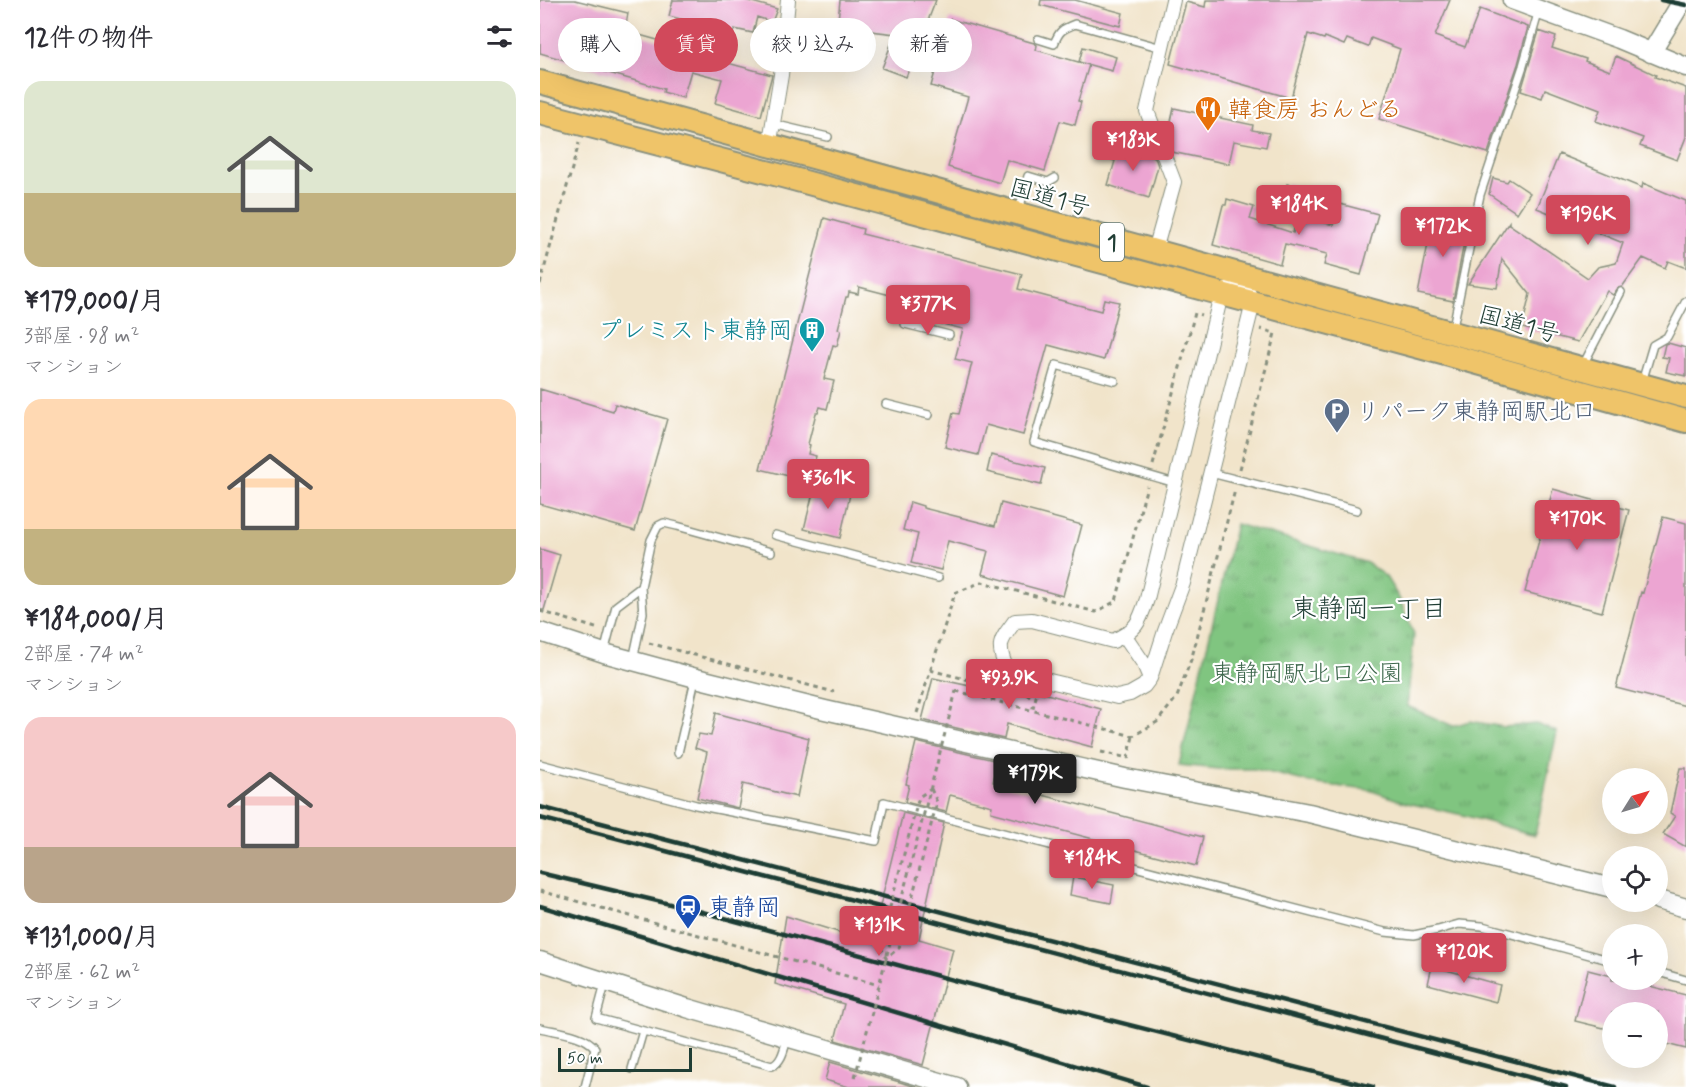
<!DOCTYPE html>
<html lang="ja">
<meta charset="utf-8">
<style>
:root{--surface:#fff;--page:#f7f7f7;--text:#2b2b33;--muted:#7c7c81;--accent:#d1495b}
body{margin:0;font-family:Mynerve,"Klee One",sans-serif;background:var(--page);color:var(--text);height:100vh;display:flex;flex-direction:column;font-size:22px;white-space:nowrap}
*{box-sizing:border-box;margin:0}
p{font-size:20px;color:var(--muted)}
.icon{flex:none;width:33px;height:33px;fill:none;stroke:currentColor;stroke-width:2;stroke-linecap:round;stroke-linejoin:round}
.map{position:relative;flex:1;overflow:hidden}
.panel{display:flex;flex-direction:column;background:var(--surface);width:540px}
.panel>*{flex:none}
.top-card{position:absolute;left:18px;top:18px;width:570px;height:54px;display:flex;gap:12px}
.needle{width:39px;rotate:53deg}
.controls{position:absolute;left:1062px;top:768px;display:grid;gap:12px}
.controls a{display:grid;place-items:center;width:66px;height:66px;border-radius:50%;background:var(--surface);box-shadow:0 6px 24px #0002;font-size:30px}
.scale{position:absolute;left:18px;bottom:15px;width:134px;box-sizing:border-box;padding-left:6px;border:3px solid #1f3d34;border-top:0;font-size:16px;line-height:21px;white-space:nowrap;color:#1f3d34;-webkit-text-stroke:4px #fff;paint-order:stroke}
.price{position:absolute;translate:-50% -51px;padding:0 14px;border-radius:6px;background:var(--accent);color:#fff;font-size:20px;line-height:39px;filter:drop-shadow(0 2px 3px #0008)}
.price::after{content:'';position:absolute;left:50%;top:36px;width:18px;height:14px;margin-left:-9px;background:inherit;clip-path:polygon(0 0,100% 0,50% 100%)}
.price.current{background:#222;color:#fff}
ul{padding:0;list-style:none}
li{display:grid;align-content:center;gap:12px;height:318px;padding:0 24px}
li span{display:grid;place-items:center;height:186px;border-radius:18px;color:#555}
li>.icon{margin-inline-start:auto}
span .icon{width:108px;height:108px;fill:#fffc;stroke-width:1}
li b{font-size:26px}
h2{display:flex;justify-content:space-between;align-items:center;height:72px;padding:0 24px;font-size:26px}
.tag{padding:0 21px;border-radius:27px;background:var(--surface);box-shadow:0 6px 24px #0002;font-size:21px;line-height:54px}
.tag.current{background:var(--accent);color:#fff}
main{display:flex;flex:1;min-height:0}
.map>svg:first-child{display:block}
.park{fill:url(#park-tufts);stroke:#50815a;stroke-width:1.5}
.building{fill:#eca5d2}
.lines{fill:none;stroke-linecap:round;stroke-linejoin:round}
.service-casing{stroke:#88907f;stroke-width:10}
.minor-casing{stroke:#88907f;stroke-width:16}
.tertiary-casing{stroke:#88907f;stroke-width:21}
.trunk-casing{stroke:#88907f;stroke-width:26}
.path{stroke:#88907f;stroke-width:3;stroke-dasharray:4.5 4.5;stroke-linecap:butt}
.service{stroke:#fff;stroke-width:7}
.minor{stroke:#fff;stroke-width:14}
.tertiary{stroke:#fff;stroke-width:18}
.trunk{stroke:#efc469;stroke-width:22}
.rail{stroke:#1f3d34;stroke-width:4.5}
.path-bridge{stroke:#88907f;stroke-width:3;stroke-dasharray:4.5 4.5;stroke-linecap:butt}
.labels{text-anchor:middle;stroke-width:4.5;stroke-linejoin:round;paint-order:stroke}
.shield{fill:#fff;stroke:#627771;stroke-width:1.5}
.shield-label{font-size:22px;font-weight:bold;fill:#1f3d34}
.food-label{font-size:24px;fill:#c56008;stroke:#fff;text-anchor:start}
.street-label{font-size:24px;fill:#1f3d34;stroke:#fff}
.culture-label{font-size:24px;fill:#0d838f;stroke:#fff;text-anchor:end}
.service-label{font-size:24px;fill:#4e5e75;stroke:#fff;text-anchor:start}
.park-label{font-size:24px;fill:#3c664b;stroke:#fff}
.transit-label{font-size:24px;fill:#164399;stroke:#fff;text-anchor:start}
.neighbourhood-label{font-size:26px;fill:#1f3d34;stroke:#fff}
</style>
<main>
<section class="panel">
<h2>12件の物件<svg class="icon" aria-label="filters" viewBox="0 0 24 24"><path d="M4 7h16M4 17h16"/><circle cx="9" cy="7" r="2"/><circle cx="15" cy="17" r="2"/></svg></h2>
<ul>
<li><span style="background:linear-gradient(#dfe7d0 60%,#c2b280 0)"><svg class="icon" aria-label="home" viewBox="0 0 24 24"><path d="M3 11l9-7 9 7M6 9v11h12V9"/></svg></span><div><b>¥179,000/月</b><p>3部屋 · 98 m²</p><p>マンション</p></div></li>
<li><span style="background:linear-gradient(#ffd9b3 70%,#c2b280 0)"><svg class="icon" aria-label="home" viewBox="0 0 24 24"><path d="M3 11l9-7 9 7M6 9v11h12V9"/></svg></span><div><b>¥184,000/月</b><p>2部屋 · 74 m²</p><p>マンション</p></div></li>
<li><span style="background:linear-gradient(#f6c9c9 70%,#b9a48a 0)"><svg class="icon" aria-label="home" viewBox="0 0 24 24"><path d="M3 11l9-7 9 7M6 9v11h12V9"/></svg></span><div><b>¥131,000/月</b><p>2部屋 · 62 m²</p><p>マンション</p></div></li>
</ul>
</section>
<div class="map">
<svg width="1146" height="1087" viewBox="0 0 1146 1087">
<defs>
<pattern id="park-tufts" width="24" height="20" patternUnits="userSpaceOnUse" patternTransform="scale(1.5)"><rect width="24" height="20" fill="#80c580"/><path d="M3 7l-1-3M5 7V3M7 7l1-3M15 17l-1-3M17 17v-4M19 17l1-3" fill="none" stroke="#68a16a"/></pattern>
</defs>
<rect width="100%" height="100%" fill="#fff"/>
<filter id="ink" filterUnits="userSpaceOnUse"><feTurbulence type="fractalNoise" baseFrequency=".0167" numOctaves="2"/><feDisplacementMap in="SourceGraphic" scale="12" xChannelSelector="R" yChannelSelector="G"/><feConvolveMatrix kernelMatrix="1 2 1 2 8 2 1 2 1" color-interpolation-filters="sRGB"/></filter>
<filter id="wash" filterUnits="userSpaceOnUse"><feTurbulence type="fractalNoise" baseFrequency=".008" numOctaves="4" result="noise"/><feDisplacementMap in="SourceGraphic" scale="24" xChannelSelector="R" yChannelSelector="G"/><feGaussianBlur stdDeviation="1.35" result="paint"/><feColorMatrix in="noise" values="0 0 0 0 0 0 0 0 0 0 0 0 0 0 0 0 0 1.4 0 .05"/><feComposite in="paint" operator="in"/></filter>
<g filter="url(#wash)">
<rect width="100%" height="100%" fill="#f1e4ca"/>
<path class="park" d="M696,524l131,39 19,14 13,21 15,36 -7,72 46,20 17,-5 34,6 32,-3 21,8 -22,103 -76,-21 -52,-11 -38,-13 -52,-6 -62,-15h-36l-40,-4z"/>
<g id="blocks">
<path class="building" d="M0,0h35l53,13 -3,18 36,10 -2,6 39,12 2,-6 24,6v3l48,13 -11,41 -46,-13 7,-24 -31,-8 -8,27 -20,-6 1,-3 -124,-36z
M133,0h72l32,9 -5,13 -15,-5 -4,16 -19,-4 -1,4 -64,-17z
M300,0h96l-30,77 -24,-9 13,-34 -32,-4 1,-6 -26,-3z
M501,0h34l48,13 -3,13 -80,-21z
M666,0h244l-15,36 30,11 15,-38 48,18 -10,37 -30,89 -109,-34 21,-70 -29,-11 -3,9 -21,-8 -3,6 -19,-8 -1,2 -16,-5 -17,64 -121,-34 16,-62 19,5z
M410,19l84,24 3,2 -1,5 53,15 -11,36 3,1 -6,23 -15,-4 -15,50 -38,-11 -7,23 -52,-16 20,-70 -37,-11z
M999,31l17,6 -4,11 34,11 -1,2 25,10 6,-15 40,19 -1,2 31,11v49l-9,23 -37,-14 3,-8 -47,-17 4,-11 -55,-21 -3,9 -21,-7z
M543,47l33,10 -4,14 -33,-9z
M634,108l79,17 -1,5 17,3 -3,14 -32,-6 -5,23 -57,-12 -5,-13z
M576,145l39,12 3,9 -9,32 -41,-13 7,-24 -3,-1z
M1019,154l83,34 1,-5 43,18v67l-18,-7 -3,7 -22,-10 -21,29 -4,1 -5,7 -6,-4 -29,51 -56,-14 8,-34 -28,-35 -5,29 -29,-4 41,-62v2l79,54 10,-11 18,-4 7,-20 -86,-35z
M953,178l14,4 2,-3 21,14 -13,20 -28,-19z
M747,184l18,5 -4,17 -18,-6z
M687,199l27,8 -4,12 43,14 4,-17 37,9 6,-21 38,10 -17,61 -37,-10 3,-11 -42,-10 -5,20 -67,-19 10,-40h3z
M894,214l34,7 -15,80 -35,-7z
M284,218l39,11 -1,5 160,40 -4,15 83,22 3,-12 15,3 -15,58 -56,-15 -25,90 -37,-10 -8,30 -33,-8 8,-34 6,1 13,-51 -17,-4 8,-30 -45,-11 3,-15 -62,-16 -1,7 -9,-2 -1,5h-2l-8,32 3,1 -4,16 -4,-1 -9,34 10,2 -7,28 -7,-2 -2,6h-2l-8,31 2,1 -2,9 8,2 -7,25 -49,-12z
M1128,343l18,5v28l-20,-4 3,-14 -7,-1 3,-13z
M0,389l73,22 2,-7 52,15 -32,112 -95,-27z
M451,455l54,13 -4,17 -54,-13z
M276,481l35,9 -11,48 -36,-9z
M1013,489l76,21 -27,102 -77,-20z
M370,502l13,4v2l72,18 6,-23 81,22 -19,71 -81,-22 6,-23 -40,-10 -7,29 -30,-7 7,-29 -15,-4z
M1123,517l23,6v183l-70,-18 25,-96 2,1z
M0,549l20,6 -16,55h-4z
M434,674l127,35 -9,38 -85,-23 -3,15 -82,-19 11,-42 37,8z
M176,713l93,25 -12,59 -54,-13 -5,24 -41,-10 10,-46 -12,-4 4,-14 12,2z
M376,742l82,19 -5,21 210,55 -7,29 -205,-54 1,-6 -42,-11 -4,17 -41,-10 4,-17 -3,-1z
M1140,768h6v79l-23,-13 12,-18 -5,-3z
M363,813l41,10 -25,116 34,10 -30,116 -88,-25 9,-36 -69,-20 11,-68 78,24 4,-15 7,1z
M533,877l41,8 -3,18 -41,-8z
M892,966l68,19 -4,17 -68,-18z
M1048,970l24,6v4h13l61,15v54l-28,-7v-30h-46v18l-37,-9z
M290,1062l87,25h-68l-24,-7z"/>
</g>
</g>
<g filter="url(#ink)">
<use href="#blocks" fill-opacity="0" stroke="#88907f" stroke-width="1.5"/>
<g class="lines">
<g class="service-casing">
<path id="service" d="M498,39l16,5c5,-13 8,-15 21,-20l87,24
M233,124l55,13
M478,214l10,-38 20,6 7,-4
M365,324l44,11
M912,332l28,-137 43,-129 16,-56
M1042,367l39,-75
M575,381l-59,-16 -22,77 141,41
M1102,382l11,-37 14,-8 19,-36
M346,404l43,11
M671,473l146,37
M235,535l163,43
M64,653l12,-47 25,-19
M93,660l10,-47 -2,-26 10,-47 7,-14 6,-3 13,3 94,26
M138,753l17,-73
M0,764l156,41 180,36 8,-39 501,130 29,3 24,-5 21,-6 23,2 130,35
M1118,972l28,8
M65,984l-9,34 176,48c10,-4 12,-17 15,-27
M0,1028c16,4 45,6 55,20l-10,39
M92,1069l11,-38"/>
</g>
<g class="minor-casing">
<path id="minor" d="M229,147l12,-72 7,-75
M614,254l20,-72 -27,-71 26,-111
M702,278l11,25 -70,280 -18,48 -15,47 -6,8 -14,8 -13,3 -97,-23 -14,-7c-10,-23 -5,-27 9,-46l17,-1 81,21c24,-11 26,-18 34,-42l74,-304z
M585,636l19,28 6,14"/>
</g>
<g class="tertiary-casing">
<path id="tertiary" d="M972,0l107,39 67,28
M1111,53l32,-53
M0,632l64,21 92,25 129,32 300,68 184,35 303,75
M1118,900l28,8
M0,961l147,47 270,79"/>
</g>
<g class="trunk-casing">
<path id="trunk" d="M0,82c381,108 763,213 1146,315
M0,113l246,64 663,178 237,66"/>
</g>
<path class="path" d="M0,284l39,-141
M613,465l42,-152 6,2
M700,469l35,-136 -15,-4
M0,611l59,18
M109,643l185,49
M390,670l106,27 -4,14
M416,691l177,45 24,-14 20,-25 15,-40 43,-167
M377,713l38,-120 27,-11 114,30 20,-11 31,-115
M561,752l27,6
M588,759l5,-23
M0,891l339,94"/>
<use href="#service" class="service"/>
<use href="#minor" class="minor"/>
<use href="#tertiary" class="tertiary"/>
<use href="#trunk" class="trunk"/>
<path class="rail" d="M1121,0l25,5
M0,807l1075,280
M0,818l1026,269
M0,873l155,37 258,70 420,107
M0,906l607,181"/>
<path class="path-bridge" d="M391,789l6,13 -38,146 -13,10 -6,-13 39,-148z
M315,1077l101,-386"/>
</g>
</g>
<defs>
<g id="restaurant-pin" transform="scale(1.35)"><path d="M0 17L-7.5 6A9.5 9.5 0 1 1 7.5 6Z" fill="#e8710a" stroke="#fff"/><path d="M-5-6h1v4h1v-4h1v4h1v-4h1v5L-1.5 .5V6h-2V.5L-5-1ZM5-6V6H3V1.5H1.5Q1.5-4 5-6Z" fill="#fff"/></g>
<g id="building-pin" transform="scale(1.35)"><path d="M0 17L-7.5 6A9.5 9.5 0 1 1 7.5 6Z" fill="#0f9aa8" stroke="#fff"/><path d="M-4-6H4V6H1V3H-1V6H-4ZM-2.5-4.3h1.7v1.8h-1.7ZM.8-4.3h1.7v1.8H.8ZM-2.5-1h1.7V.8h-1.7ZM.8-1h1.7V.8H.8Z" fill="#fff"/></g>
<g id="parking-pin" transform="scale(1.35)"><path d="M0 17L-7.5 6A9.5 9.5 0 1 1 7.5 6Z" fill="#5c6f8a" stroke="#fff"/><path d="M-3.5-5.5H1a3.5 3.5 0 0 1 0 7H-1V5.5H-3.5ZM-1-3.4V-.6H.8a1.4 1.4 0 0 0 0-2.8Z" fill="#fff"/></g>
<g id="station-pin" transform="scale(1.35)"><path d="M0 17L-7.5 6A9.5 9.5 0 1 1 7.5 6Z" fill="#1a4fb4" stroke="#fff"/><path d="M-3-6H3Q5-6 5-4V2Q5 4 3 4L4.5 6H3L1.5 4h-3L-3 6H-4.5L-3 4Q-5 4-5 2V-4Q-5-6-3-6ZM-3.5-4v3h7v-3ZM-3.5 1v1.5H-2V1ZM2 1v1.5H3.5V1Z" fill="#fff"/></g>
</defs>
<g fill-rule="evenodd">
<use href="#restaurant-pin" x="668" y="109"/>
<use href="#building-pin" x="272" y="330"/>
<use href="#parking-pin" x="797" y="411"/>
<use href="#station-pin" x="148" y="907"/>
</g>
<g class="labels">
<rect class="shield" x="560" y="223" width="24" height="38" rx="4.5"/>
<g class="shield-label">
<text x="572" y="250">1</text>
</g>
<g class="food-label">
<text x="688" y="117">韓食房 おんどる</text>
</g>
<g class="street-label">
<text transform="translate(510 197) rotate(15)" y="8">国道1号</text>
<text transform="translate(979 324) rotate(15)" y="8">国道1号</text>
</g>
<g class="culture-label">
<text x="252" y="338">プレミスト東静岡</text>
</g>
<g class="service-label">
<text x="816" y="419">リパーク東静岡駅北口</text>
</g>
<g class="park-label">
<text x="767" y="681">東静岡駅北口公園</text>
</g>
<g class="transit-label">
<text x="168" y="915">東静岡</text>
</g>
<g class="neighbourhood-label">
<text x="829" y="617">東静岡一丁目</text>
</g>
</g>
</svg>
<div class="controls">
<a><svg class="needle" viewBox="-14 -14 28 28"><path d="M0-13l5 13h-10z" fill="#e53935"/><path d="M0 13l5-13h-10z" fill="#7c7c81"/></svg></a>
<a><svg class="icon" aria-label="locate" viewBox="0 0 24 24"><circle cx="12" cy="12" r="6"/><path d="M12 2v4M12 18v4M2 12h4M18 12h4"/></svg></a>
<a>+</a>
<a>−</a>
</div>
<div class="scale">50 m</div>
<b class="price" style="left:593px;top:172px">¥183K</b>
<b class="price" style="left:759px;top:236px">¥184K</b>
<b class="price" style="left:1048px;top:246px">¥196K</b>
<b class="price" style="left:903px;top:258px">¥172K</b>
<b class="price" style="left:388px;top:336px">¥377K</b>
<b class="price" style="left:288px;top:510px">¥361K</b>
<b class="price" style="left:1037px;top:551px">¥170K</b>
<b class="price" style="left:469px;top:710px">¥93.9K</b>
<b class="price current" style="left:495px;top:805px">¥179K</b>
<b class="price" style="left:552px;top:890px">¥184K</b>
<b class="price" style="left:339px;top:957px">¥131K</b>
<b class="price" style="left:924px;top:984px">¥120K</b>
<div class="top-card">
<a class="tag">購入</a>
<a class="tag current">賃貸</a>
<a class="tag">絞り込み</a>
<a class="tag">新着</a>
</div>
</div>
</main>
